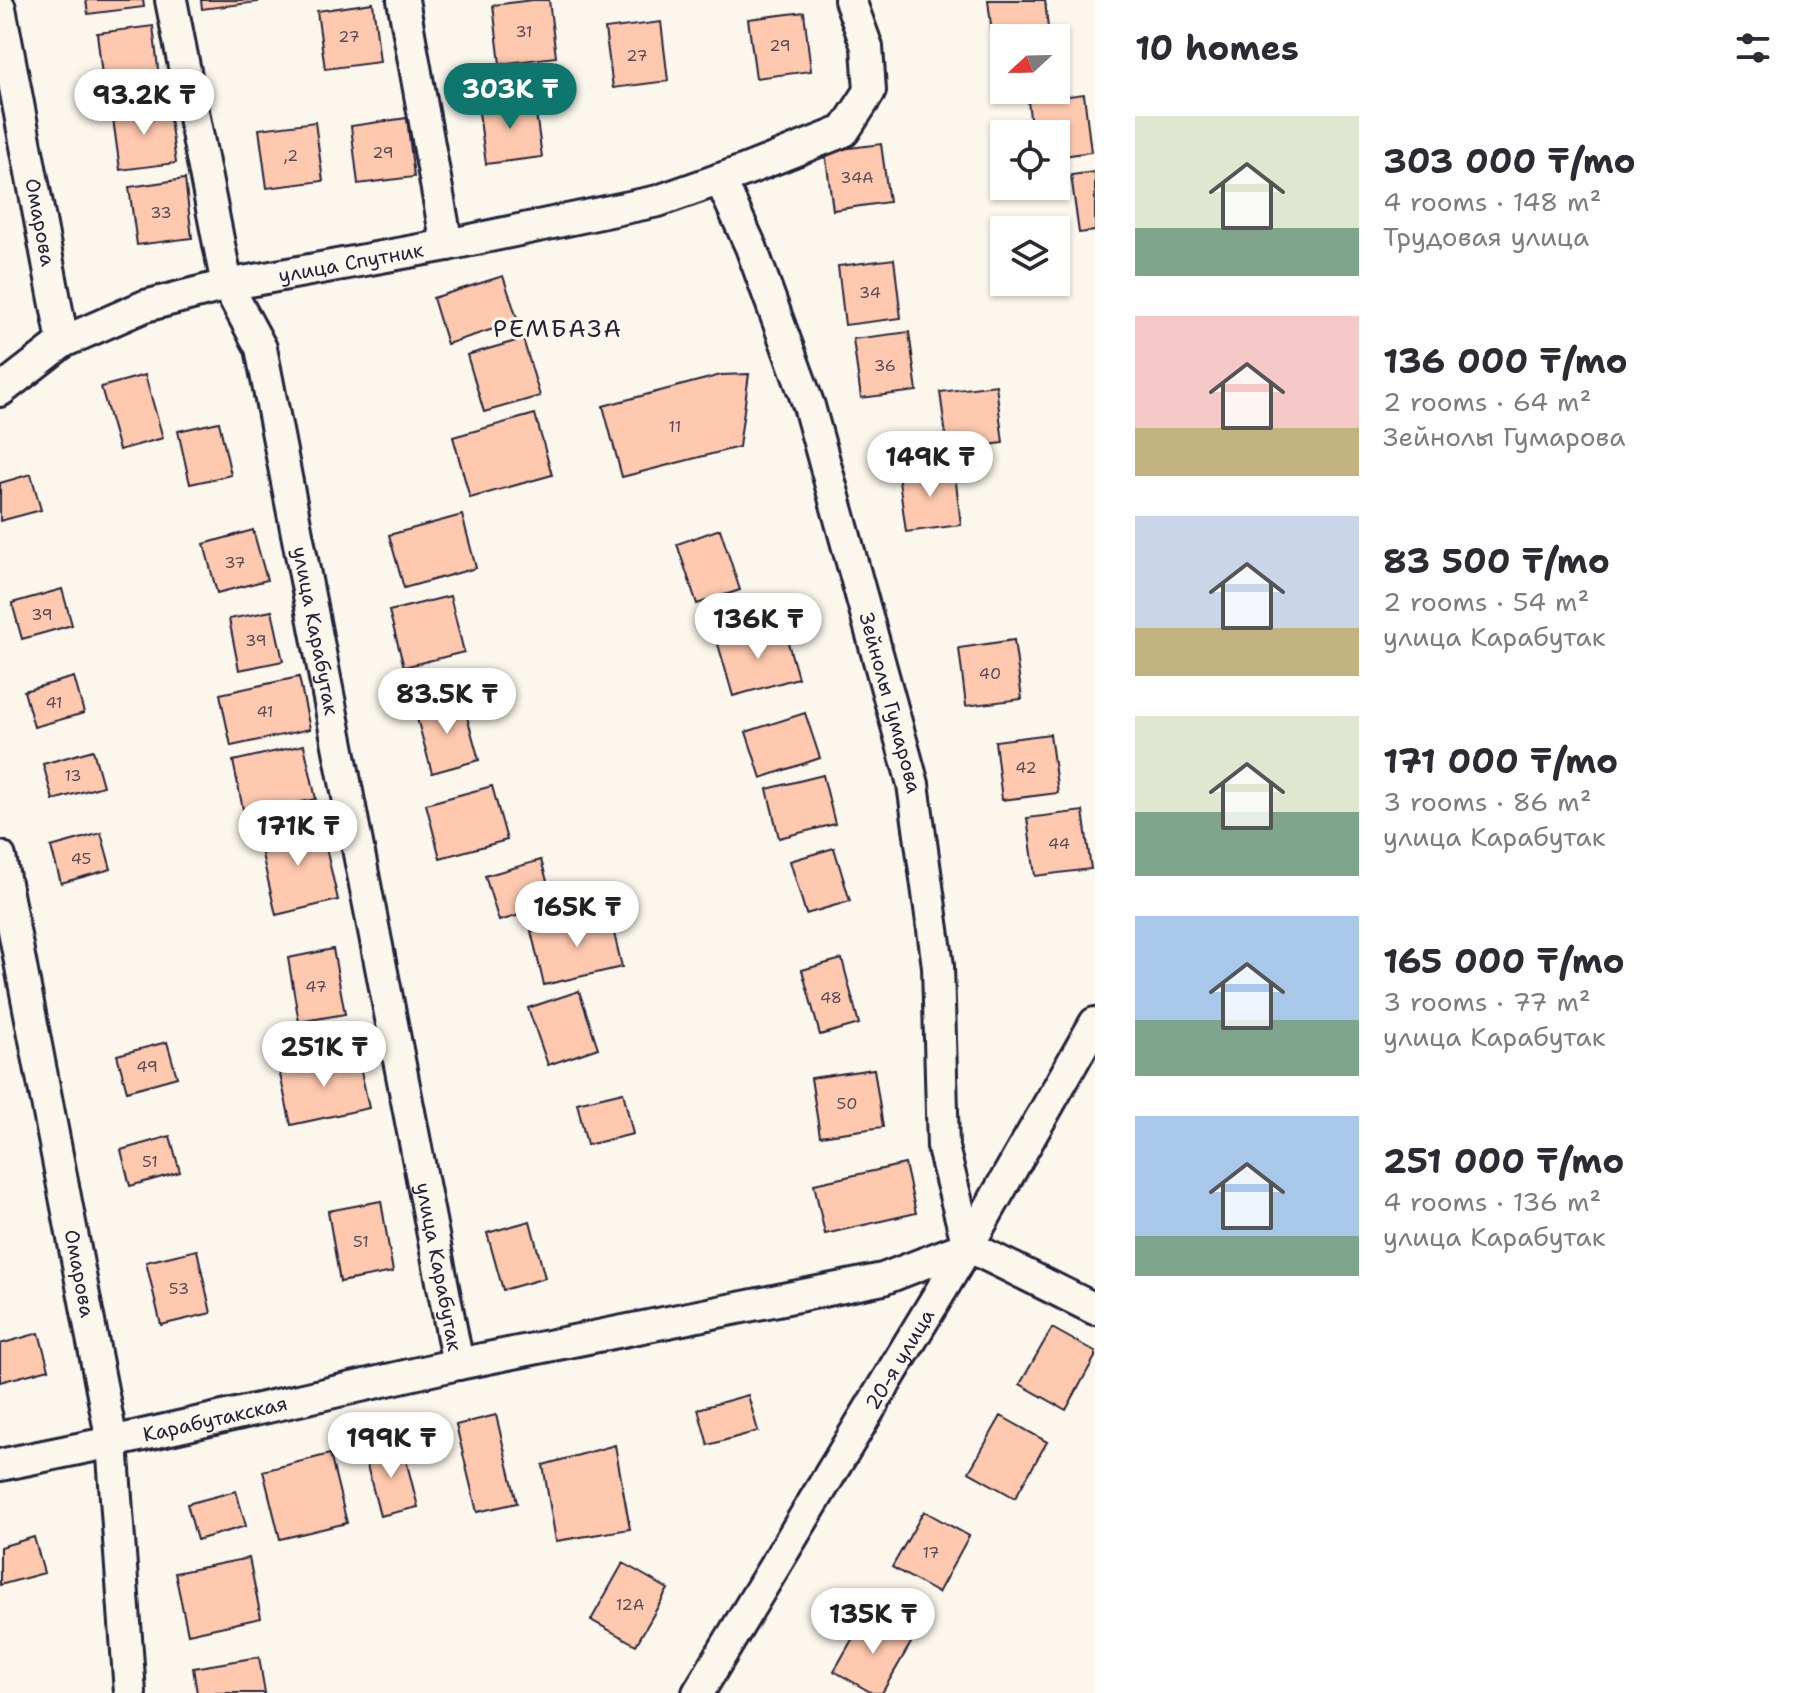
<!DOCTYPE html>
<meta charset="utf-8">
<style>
:root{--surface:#fff;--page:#f2f2f3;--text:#2b2b33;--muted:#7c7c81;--accent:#0f766e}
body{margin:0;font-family:"Shantell Sans",sans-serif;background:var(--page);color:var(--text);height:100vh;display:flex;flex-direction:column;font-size:30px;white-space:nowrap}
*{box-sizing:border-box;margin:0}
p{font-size:26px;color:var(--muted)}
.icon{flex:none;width:44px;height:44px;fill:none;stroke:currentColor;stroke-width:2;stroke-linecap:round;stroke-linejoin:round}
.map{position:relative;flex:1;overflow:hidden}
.side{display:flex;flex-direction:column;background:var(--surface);width:720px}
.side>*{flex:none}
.needle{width:52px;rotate:248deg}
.controls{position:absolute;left:990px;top:24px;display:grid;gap:16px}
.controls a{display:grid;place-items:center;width:80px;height:80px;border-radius:0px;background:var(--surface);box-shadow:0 2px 6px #0004;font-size:40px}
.price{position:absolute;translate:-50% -68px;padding:0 18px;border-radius:28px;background:#fff;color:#222;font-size:26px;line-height:52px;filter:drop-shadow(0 2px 4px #0008)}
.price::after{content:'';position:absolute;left:50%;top:48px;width:24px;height:18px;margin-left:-12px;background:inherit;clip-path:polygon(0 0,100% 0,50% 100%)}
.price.selected{background:var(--accent);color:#fff}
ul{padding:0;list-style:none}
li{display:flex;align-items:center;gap:24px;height:200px;padding:0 40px}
li span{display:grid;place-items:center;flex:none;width:224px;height:160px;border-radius:0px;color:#555}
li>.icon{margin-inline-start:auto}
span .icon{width:96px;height:96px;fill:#fffc;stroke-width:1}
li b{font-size:34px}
h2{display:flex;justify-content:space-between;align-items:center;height:96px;padding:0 40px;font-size:34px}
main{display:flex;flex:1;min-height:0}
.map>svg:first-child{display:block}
.building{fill:#fec9af;stroke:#22223b;stroke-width:2}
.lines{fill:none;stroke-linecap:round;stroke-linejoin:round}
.street-casing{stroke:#22223b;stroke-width:36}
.street{stroke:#fbf7ec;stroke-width:30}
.labels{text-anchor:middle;stroke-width:6;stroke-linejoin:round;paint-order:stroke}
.number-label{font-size:16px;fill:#594c58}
.street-label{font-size:20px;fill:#22223b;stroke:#fbf7ec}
.quarter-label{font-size:24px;letter-spacing:2px;fill:#22223b;stroke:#fbf7ec}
</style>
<main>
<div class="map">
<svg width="1095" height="1693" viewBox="0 0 1095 1693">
<rect width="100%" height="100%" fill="#fbf7ec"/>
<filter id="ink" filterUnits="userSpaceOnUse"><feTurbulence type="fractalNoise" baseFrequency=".0125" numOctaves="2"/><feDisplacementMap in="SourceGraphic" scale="16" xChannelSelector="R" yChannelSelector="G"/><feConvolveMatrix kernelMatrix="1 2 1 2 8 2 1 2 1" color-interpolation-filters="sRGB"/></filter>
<g filter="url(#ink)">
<path class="building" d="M86,0h57l1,7 -56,7z
M201,0h56l1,2 -56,7z
M532,0h17l7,57 -56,7 -7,-59z
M988,0h57l4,38h-45v12l-10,1z
M373,3l7,59 -55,7 -8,-58z
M804,12l7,59 -55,7 -8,-59z
M661,22l7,59 -55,7 -8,-59z
M153,26l7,59 -56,7 -7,-59z
M1084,94l7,58 -35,5v-23h-24l-4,-33z
M534,98l8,59 -56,7 -8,-59z
M168,104l8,59 -56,7 -8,-59z
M407,118l7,59 -56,7 -7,-58z
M315,122l8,59 -56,7 -8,-59z
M881,144l8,58 -56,8 -8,-59z
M1095,172v59l-16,2 -8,-58z
M185,179l7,59 -55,7 -8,-58z
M894,259l7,59 -56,7 -7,-59z
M503,276l15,45 -71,23 -14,-46z
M909,332l8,59 -56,7 -8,-59z
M523,339l17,57 -56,16 -17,-57z
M749,374l-10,73 -117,30 -19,-71 118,-31z
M145,375l18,63 -44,12 -18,-63z
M996,385l7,58 -55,8 -8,-59z
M535,414l17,61 -82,23 -17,-61z
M219,422l12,53 -41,9 -12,-53z
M954,466l7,59 -55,7 -8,-59z
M31,474l10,36 -41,11v-38z
M462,515l14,53 -72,20 -15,-53z
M720,529l20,61 -43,14 -20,-60z
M253,530l14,50 -50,13 -13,-49z
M62,589l10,36 -50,14 -10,-36z
M450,596l14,56 -60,15 -15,-56z
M272,611l11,50 -44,9 -10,-51z
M783,625l15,53 -65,18 -15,-52z
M1014,640l8,59 -56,7 -7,-58z
M74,677l10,36 -50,14 -10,-36z
M299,677l11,52 -79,17 -11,-52z
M462,699l17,61 -47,13 -17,-62z
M805,713l15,45 -59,20 -15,-46z
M1050,734l8,59 -56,7 -7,-59z
M304,745l12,54 -72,15 -11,-53z
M93,750l10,36 -50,14 -10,-36z
M823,775l12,49 -56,14 -12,-49z
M492,786l15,54 -67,18 -14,-54z
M1083,811l8,58 -56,7 -8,-58z
M320,822l18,78 -62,15 -18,-78z
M101,833l10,36 -50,14 -10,-36z
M834,848l16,53 -44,13 -16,-53z
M541,860l13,45 -55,16 -14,-45z
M609,912l13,55 -78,18 -13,-54z
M333,949l12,65 -46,8 -11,-64z
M842,959l17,65 -39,11 -18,-65z
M579,991l19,57 -50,17 -20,-57z
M167,1042l10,35 -50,14 -10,-36z
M357,1053l12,55 -78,17 -12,-55z
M874,1069l9,58 -63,9 -9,-58z
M623,1092l10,42 -46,11 -10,-42z
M170,1136l10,36 -50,14 -9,-36z
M905,1164l11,49 -91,21 -11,-50z
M381,1201l12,71 -53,10 -12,-71z
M530,1221l15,57 -42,12 -16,-57z
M197,1250l14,63 -50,12 -15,-63z
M1052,1328l43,24v5l-29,53 -46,-26z
M39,1333l10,36 -49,13v-38z
M748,1395l10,36 -50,14 -10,-36z
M496,1415l21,88 -40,9 -21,-87z
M1001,1416l46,26 -32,56 -46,-26z
M402,1444l16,63 -38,9 -16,-62z
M615,1445l15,84 -74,12 -13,-76z
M330,1454l17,69 -67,16 -17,-68z
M236,1491l10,35 -49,14 -10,-36z
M924,1511l45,25 -31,57 -46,-26z
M34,1537l10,36 -44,12v-38z
M249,1558l12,60 -73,16 -13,-61z
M623,1563l45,26 -32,56 -45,-25z
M866,1615l46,26 -30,52h-10l-38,-22z
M259,1657l6,36h-68l-4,-25z"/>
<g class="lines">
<g class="street-casing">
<g id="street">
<path id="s1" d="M171,0l56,285 34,63 197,1016"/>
<path d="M403,0l44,245"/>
<path id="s2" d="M0,8l63,334"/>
<path id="s3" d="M720,179l31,68 58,159 104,378 25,182 5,182 25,98"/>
<path id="s4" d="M0,391l63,-49 82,-36 82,-21 220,-40 211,-44 85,-30 101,-40 26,-40 -3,-44 -17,-47"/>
<path id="s5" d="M0,857l112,585 18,251"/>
<path d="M968,1246l127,63"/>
<path id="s6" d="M0,1465l112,-23 346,-78 425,-85 85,-33"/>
<path id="s7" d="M698,1693l270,-447 127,-223"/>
</g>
</g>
<use href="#street" class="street"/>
</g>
</g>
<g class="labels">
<g class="number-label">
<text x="524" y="37">31</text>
<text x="349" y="42">27</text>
<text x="780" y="51">29</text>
<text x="637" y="61">27</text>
<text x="383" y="158">29</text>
<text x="291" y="161">,2</text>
<text x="857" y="183">34А</text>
<text x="161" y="218">33</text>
<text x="870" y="298">34</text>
<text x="885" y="371">36</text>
<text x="675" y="432">11</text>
<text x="235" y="568">37</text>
<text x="42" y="620">39</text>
<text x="256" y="646">39</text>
<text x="990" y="679">40</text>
<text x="54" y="708">41</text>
<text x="265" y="717">41</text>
<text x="1026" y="773">42</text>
<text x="73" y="781">13</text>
<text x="1059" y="849">44</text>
<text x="81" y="864">45</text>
<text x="316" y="992">47</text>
<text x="831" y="1003">48</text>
<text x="147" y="1072">49</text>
<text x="847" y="1109">50</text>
<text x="150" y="1167">51</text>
<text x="361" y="1247">51</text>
<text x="179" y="1294">53</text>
<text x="931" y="1558">17</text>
<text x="630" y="1610">12А</text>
</g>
<g class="street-label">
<text dy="7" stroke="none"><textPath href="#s2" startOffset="218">Омарова</textPath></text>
<text dy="7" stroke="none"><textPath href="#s4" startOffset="380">улица Спутник</textPath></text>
<text dy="7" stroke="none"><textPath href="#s1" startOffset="650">улица Карабутак</textPath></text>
<text dy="7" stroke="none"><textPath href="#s3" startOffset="552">Зейнолы Гумарова</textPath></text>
<text dy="7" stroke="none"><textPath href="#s1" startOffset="1298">улица Карабутак</textPath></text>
<text dy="7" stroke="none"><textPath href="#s5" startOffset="424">Омарова</textPath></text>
<text dy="7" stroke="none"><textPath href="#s7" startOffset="390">20-я улица</textPath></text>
<text dy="7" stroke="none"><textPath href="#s6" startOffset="220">Карабутакская</textPath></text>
</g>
<g class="quarter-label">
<text x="558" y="337">РЕМБАЗА</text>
</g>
</g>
</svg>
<div class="controls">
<a><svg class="needle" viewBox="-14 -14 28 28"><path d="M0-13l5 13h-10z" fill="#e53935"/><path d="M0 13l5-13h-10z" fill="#7c7c81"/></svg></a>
<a><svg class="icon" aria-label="locate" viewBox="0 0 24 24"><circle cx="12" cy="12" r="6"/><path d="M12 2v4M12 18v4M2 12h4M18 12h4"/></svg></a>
<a><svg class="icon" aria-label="layers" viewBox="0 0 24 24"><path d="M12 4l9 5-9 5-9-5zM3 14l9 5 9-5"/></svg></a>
</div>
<b class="price selected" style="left:510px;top:131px">303K ₸</b>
<b class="price" style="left:144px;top:137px">93.2K ₸</b>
<b class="price" style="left:930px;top:499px">149K ₸</b>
<b class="price" style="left:758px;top:661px">136K ₸</b>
<b class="price" style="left:447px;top:736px">83.5K ₸</b>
<b class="price" style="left:298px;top:868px">171K ₸</b>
<b class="price" style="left:577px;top:949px">165K ₸</b>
<b class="price" style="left:324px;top:1089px">251K ₸</b>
<b class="price" style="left:391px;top:1480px">199K ₸</b>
<b class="price" style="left:873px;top:1656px">135K ₸</b>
</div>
<section class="side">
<h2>10 homes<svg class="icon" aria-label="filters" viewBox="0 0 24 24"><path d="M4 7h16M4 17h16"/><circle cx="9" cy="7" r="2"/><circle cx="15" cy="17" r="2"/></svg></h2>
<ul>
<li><span style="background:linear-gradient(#dfe7d0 70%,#7fa58c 0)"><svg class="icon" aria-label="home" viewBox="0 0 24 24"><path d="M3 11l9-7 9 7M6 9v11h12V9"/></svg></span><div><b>303 000 ₸/mo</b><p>4 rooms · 148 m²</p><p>Трудовая улица</p></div></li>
<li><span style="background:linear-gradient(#f6c9c9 70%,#c2b280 0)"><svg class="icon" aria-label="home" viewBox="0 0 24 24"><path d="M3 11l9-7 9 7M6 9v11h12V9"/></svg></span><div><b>136 000 ₸/mo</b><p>2 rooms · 64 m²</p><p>Зейнолы Гумарова</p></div></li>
<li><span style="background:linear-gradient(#c9d6e8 70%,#c2b280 0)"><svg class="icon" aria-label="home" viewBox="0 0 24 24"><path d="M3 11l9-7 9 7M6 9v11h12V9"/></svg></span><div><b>83 500 ₸/mo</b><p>2 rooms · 54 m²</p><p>улица Карабутак</p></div></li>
<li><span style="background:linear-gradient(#dfe7d0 60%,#7fa58c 0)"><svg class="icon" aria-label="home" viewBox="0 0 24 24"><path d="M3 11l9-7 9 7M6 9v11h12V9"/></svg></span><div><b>171 000 ₸/mo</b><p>3 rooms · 86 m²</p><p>улица Карабутак</p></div></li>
<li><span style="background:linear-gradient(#a9c7e8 65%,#7fa58c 0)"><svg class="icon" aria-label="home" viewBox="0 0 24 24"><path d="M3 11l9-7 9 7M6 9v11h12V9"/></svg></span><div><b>165 000 ₸/mo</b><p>3 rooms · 77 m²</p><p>улица Карабутак</p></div></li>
<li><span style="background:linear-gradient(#a9c7e8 75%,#7fa58c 0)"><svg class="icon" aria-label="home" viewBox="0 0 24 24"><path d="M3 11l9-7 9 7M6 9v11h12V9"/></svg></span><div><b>251 000 ₸/mo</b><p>4 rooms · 136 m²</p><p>улица Карабутак</p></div></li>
</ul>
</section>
</main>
